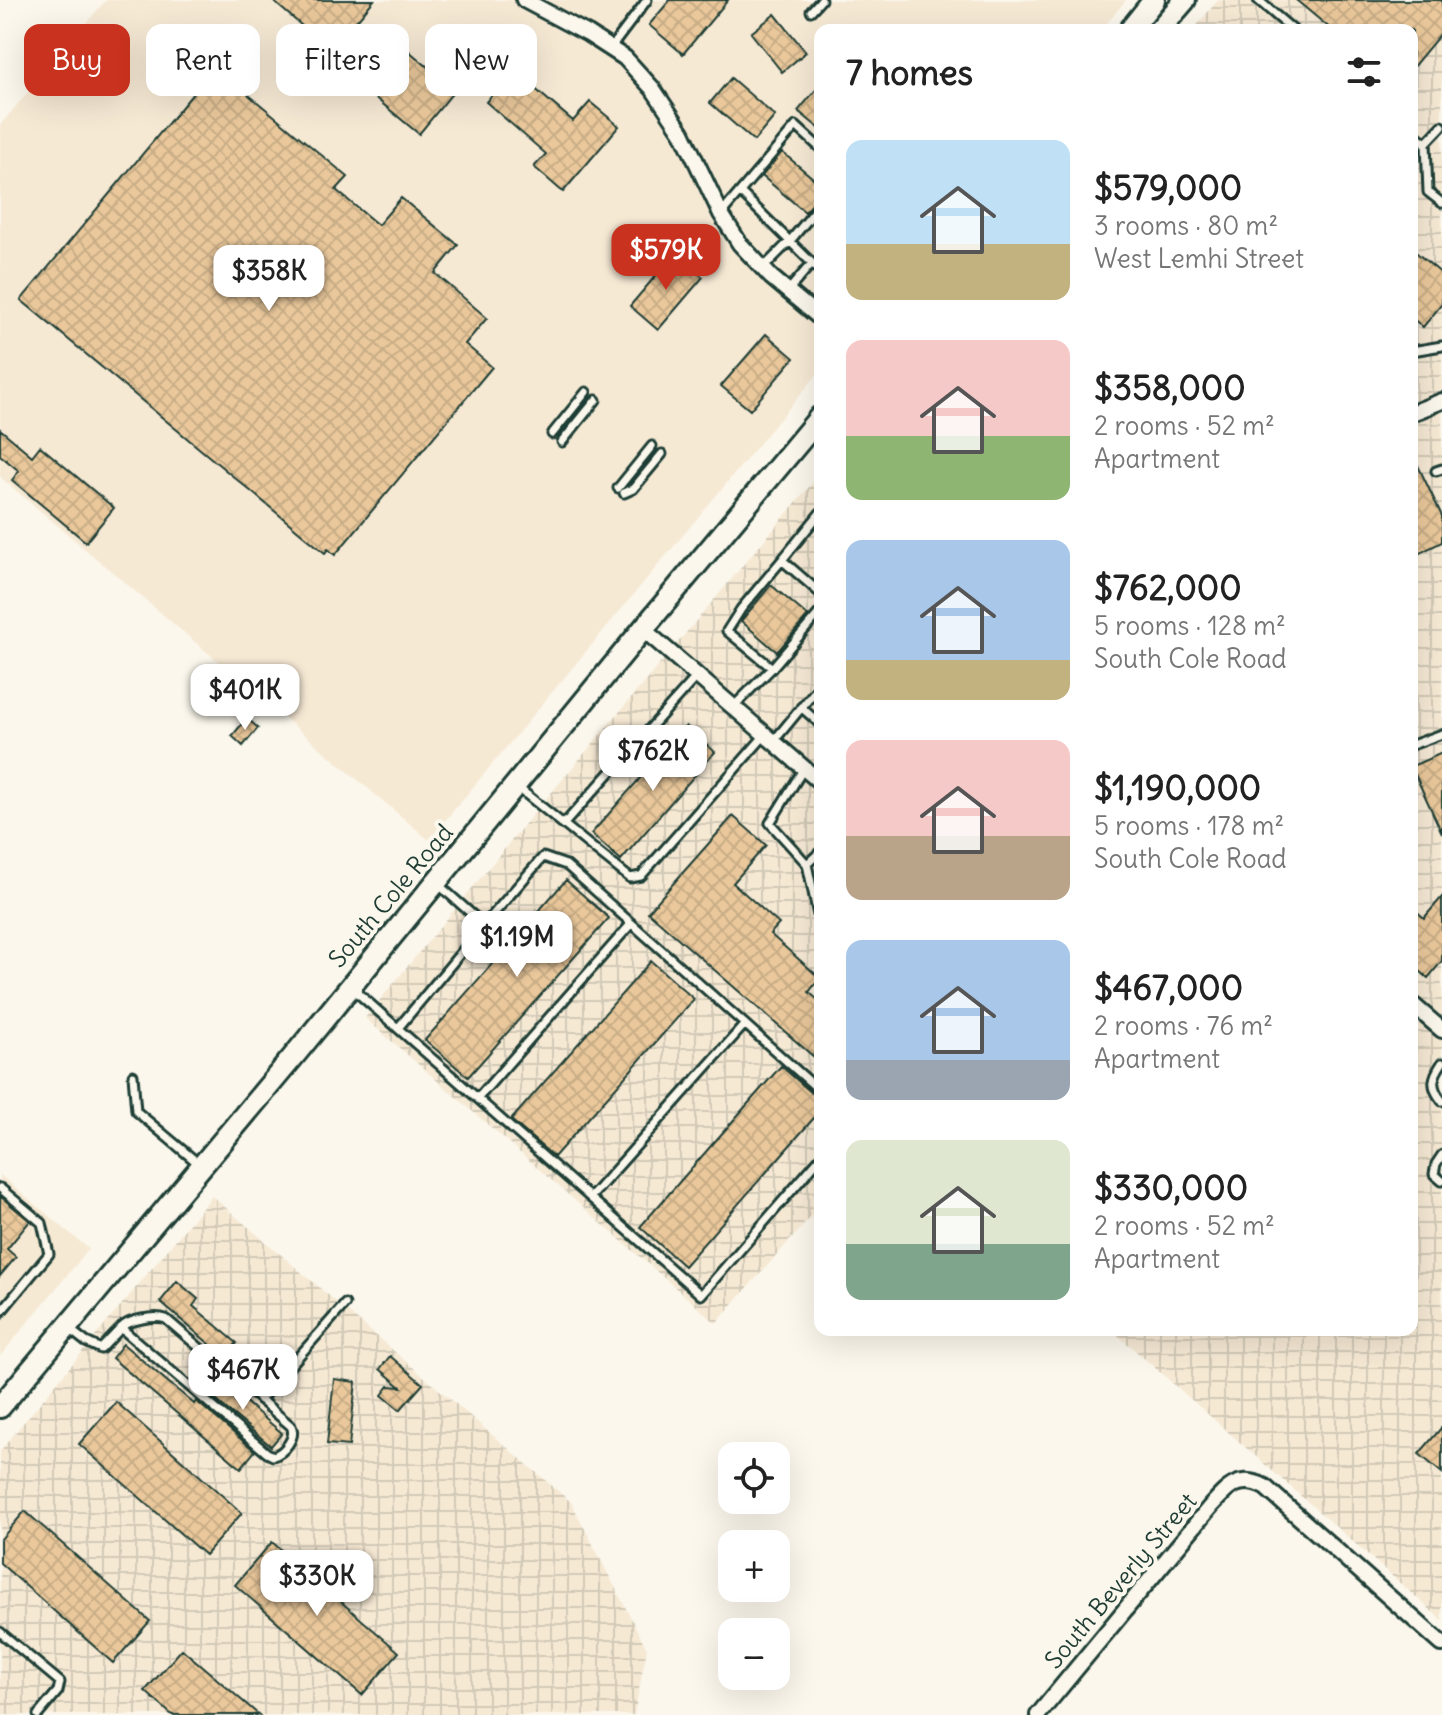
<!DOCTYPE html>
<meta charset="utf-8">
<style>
:root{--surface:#fff;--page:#f2f2f2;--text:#222;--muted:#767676;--accent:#c8321e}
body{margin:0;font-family:Delius,sans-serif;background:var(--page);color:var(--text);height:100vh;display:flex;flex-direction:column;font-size:30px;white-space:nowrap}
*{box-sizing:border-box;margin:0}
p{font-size:26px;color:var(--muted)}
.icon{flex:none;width:44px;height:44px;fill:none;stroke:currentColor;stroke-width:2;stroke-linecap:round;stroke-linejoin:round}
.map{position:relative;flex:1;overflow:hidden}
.drawer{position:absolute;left:814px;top:24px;width:604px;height:1312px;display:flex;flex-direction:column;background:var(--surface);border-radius:16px;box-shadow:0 8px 32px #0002}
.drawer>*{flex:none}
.banner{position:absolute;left:24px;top:24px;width:670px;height:72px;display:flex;gap:16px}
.buttons{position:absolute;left:718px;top:1442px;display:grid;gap:16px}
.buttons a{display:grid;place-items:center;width:72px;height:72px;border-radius:16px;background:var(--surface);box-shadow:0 8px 32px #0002;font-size:40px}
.price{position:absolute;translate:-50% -68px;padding:0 18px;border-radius:16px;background:#fff;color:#222;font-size:26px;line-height:52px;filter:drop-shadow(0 2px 4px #0008)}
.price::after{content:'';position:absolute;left:50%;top:48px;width:24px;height:18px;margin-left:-12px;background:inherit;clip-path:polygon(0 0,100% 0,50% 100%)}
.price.on{background:var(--accent);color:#fff}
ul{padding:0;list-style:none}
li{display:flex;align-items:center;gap:24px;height:200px;padding:0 32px}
li span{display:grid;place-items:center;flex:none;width:224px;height:160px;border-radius:16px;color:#555}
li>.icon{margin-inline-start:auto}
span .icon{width:96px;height:96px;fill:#fffc;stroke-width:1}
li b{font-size:34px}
h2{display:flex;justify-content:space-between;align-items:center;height:96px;padding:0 32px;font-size:34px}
.pill{padding:0 28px;border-radius:16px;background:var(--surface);box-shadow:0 8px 32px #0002;font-size:28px;line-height:72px}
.pill.on{background:var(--accent);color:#fff}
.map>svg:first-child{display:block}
.built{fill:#f6e9d4}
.industrial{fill:url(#industrial-grid)}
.building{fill:url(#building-cross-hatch);stroke:#1f3d34;stroke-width:2}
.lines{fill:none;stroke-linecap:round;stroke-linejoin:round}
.lane-casing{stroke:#1f3d34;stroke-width:13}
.street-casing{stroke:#1f3d34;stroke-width:20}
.secondary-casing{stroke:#1f3d34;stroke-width:26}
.lane{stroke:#fbf7ec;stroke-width:7}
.street{stroke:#fbf7ec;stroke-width:14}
.secondary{stroke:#fbf7ec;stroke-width:20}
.labels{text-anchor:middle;stroke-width:8;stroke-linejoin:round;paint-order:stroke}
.street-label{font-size:24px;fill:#1f3d34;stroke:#fbf7ec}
</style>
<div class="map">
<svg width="1442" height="1715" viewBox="0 0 1442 1715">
<defs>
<pattern id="industrial-grid" width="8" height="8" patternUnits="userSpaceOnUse" patternTransform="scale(2)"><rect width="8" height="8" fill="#f6e9d4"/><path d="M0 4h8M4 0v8" fill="none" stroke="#d2c9b7"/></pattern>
<pattern id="building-cross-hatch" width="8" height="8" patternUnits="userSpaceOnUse" patternTransform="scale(2)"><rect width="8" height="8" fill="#eac89b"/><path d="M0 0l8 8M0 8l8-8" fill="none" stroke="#c8ad86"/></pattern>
</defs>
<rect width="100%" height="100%" fill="#fbf7ec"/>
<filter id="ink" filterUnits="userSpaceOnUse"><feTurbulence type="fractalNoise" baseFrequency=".0125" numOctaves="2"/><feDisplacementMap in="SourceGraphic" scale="16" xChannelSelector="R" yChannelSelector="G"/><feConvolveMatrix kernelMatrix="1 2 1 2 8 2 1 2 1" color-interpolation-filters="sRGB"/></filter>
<g filter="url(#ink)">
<path class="built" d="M106,0h1020l-25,30h-281v341l-391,469 -429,-363v-352z
M0,1175l89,74 -89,107z"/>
<path class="industrial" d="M1218,0h224v1620l-330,-290h300v-1300h-219z
M820,474v733l-104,116 -351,-305 165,-200z
M212,1196l359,306 76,147 -13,66h-634v-264z"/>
<path class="building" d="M272,0h102l-43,51z
M670,0h58l-45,54 -34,-29z
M1296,0h146v32l-30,36v-38h-80z
M775,14l31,38 -24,20 -31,-39z
M403,46l52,44 -36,44 -53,-44z
M215,67l133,110 -12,13 42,35 23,-27 57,47 -23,28 52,45 -22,26 27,23 -157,188 -7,-6 -3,4 -304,-253z
M513,70l60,51 17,-19 29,24 -56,66 -29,-25 12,-13 -60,-52z
M731,78l44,38 -21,25 -44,-38z
M820,85v44l-22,-18z
M782,152l38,32v15l-5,2 -10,11 -43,-36z
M1412,249l30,25v30l-19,23 -11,-9z
M675,253l28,24 -45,53 -28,-24z
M766,334l28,24 -44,52 -29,-24z
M0,429l32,27 8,-10 74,62 -28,34 -74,-62 7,-9 -19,-16z
M1412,453l30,63v26l-30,15z
M771,585l37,31 -31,36 -36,-31z
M247,718l11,10 -15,18 -11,-10z
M686,726l29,26 -94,108 -30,-26z
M1442,753v80l-30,-65v-2z
M733,816l33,29 -33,38 46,41 -9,10 50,44 -11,14 11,10v48l-6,7 -166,-145z
M566,880l43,38 -141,159 -43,-37z
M1442,897v64l-14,17 -16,-14v-57l12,11z
M651,961l43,38 -140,158 -43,-37z
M781,1066l39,34v11l-136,155 -44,-39z
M0,1196l30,25 -23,28 9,8 -16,19z
M177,1281l21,18 -5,7 44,37 -12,14 -65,-55z
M123,1344l71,60 2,-3 59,50 -14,17 -129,-110z
M390,1356l33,28 -23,26 -18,-15 7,-9 12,1 -21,-18z
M216,1377l66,56 -11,13 -66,-55z
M334,1379l22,3 -7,64 -22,-2z
M116,1402l126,111 -37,42 -126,-111z
M1442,1427v46l-23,-19z
M25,1511l125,110 -37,42 -113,-100v-23z
M272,1542l127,110 -37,43 -127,-110z
M182,1649l77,66h-87l-27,-24z"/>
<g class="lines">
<g class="lane-casing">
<path id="lane" d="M1258,0l35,30
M811,11l10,-11
M610,49l37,-49
M1412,132l14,11 2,49 14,11
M1426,143l16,-17
M740,192l80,79
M721,214l75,-88 24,22
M762,269l28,-28 30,-36
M788,291l24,-28
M1412,351l30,-5
M552,434l34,-42
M562,442l34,-42
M1436,471l6,-2
M618,488l34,-42
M624,493l9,-4 29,-35
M782,560l38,-47
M772,668l-45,-37 14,-22 41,-49 38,33
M733,707l39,-39 48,-56
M801,707l19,17
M773,742l47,-57
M1412,745l30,-11
M804,768l-34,55 37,41 13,61
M516,786l114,92 11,-2 124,-141
M563,825l134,-149
M807,864l13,-12
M439,885l45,40 59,-68 23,8 254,226
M352,988l349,307 119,-137
M398,1028l86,-103
M1442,1063c-10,15 -12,23 0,38
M133,1075l3,36 63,53
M478,1098l153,-174
M1442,1155l-6,9 -2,10 8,7
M0,1188l42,35 7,31 -49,59
M591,1197l154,-173
M68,1328l18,14 15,7 20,-21 146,125 6,3c11,-3 24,-19 18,-30l-125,-107c-11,-4 -38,1 -45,9
M260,1400l85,-96
M0,1632l60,50 -2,9 -20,24"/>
</g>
<g class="street-casing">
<path id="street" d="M524,0l64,34 37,24 28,31 29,43 39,82 19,30 31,33 49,41
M1412,413l30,-12
M643,629l177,153
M1412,1004l30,26
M1038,1715l172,-208c18,-20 29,-33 55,-20l177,157"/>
</g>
<g class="secondary-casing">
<path id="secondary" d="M1130,30l24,-30
M1159,30l26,-30
M0,1407l293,-350 350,-428 177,-212"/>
</g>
<use href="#lane" class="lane"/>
<use href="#street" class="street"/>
<use href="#secondary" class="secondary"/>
</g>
</g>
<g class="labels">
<g class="street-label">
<text transform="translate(391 896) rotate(-50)" y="8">South Cole Road</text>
<text transform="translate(1121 1581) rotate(-50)" y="8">South Beverly Street</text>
</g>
</g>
</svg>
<div class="buttons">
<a><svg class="icon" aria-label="locate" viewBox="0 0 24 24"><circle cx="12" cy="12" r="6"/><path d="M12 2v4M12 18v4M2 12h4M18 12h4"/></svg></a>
<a>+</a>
<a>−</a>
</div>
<b class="price on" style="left:666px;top:292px">$579K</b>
<b class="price" style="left:269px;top:313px">$358K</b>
<b class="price" style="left:245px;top:732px">$401K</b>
<b class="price" style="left:653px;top:793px">$762K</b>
<b class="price" style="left:517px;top:979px">$1.19M</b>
<b class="price" style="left:243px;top:1412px">$467K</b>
<b class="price" style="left:317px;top:1618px">$330K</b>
<div class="banner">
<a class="pill on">Buy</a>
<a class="pill">Rent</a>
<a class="pill">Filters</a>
<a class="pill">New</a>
</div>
<section class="drawer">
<h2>7 homes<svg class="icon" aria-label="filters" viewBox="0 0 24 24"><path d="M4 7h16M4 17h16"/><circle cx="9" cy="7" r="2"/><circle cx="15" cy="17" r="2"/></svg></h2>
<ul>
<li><span style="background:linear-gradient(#bfe0f5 65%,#c2b280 0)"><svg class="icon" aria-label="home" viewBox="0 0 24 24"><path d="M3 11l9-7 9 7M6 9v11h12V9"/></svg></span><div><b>$579,000</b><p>3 rooms · 80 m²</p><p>West Lemhi Street</p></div></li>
<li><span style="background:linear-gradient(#f6c9c9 60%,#8fb573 0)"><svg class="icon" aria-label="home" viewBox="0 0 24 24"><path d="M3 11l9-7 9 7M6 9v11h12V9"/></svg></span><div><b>$358,000</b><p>2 rooms · 52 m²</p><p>Apartment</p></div></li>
<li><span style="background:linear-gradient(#a9c7e8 75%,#c2b280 0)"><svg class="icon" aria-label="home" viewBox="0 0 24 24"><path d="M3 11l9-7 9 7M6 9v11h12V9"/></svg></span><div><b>$762,000</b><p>5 rooms · 128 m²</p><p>South Cole Road</p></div></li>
<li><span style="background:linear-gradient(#f6c9c9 60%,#b9a48a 0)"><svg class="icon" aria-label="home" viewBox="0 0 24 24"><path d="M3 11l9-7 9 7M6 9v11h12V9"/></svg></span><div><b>$1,190,000</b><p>5 rooms · 178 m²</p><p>South Cole Road</p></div></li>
<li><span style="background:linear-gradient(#a9c7e8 75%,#9aa5b1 0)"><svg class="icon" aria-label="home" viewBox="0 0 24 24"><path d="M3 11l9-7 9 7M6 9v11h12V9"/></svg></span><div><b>$467,000</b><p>2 rooms · 76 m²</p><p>Apartment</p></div></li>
<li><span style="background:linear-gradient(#dfe7d0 65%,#7fa58c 0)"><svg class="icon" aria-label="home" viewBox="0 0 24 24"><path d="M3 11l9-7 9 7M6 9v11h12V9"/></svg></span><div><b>$330,000</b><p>2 rooms · 52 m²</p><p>Apartment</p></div></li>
</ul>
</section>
</div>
